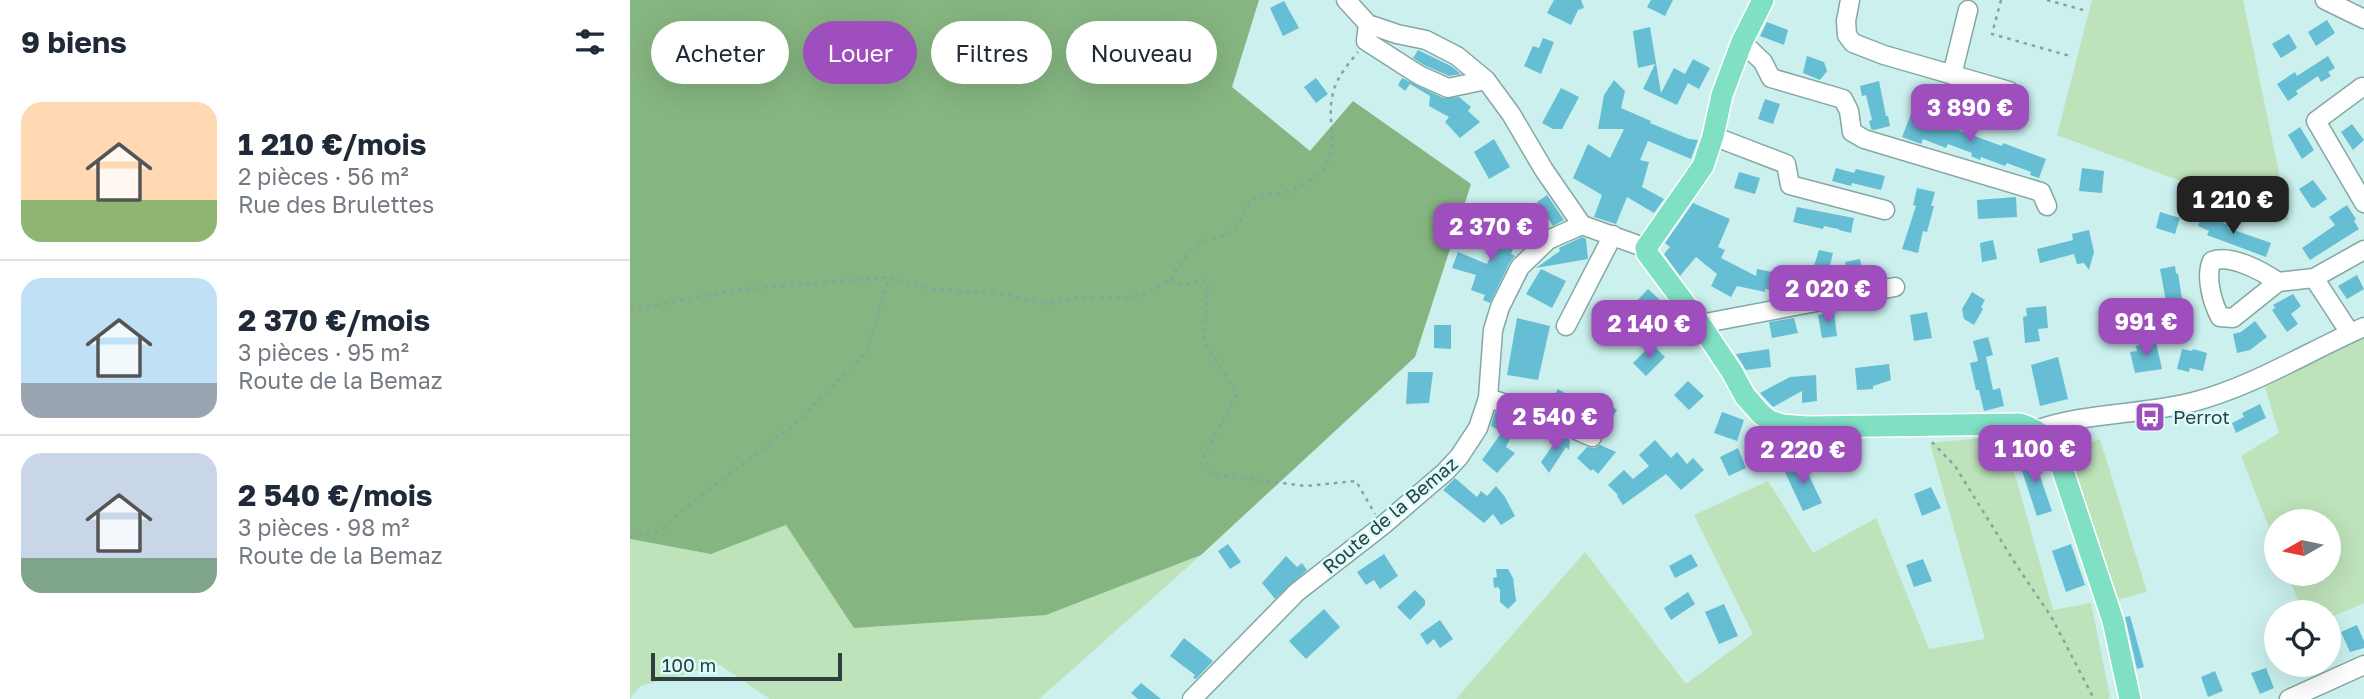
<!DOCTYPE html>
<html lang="fr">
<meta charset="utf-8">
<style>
:root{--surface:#fff;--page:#f2f2f3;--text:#1f2937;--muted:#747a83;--line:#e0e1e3;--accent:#9f4ebe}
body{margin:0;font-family:"Golos Text",sans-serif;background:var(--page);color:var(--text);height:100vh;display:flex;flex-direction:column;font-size:26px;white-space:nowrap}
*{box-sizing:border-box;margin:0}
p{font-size:23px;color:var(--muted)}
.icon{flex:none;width:38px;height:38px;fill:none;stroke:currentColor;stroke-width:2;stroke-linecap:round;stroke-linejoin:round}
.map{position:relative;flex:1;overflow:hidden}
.drawer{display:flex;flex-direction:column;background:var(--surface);width:630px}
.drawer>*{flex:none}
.hud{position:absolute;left:21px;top:21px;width:665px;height:63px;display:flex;gap:14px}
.needle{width:46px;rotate:261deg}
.controls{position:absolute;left:1634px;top:509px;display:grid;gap:14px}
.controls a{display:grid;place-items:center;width:77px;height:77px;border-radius:50%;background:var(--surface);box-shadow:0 7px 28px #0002;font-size:35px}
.scale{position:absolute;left:21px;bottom:18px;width:191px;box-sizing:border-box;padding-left:7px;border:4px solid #303e3e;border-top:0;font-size:19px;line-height:24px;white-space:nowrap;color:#303e3e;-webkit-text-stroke:5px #d8fdfb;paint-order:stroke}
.price{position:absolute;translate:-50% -60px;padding:0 16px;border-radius:14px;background:var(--accent);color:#fff;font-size:23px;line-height:46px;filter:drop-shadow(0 2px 4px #0008)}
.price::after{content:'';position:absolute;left:50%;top:42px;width:21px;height:16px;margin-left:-10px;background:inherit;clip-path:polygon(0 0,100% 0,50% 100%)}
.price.active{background:#222;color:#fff}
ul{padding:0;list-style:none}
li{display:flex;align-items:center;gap:21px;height:175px;padding:0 21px}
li+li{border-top:2px solid var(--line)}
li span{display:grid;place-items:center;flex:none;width:196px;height:140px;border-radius:21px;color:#555}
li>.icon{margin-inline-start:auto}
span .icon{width:84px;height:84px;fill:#fffc;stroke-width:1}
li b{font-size:30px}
h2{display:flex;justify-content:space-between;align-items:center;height:84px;padding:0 21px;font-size:30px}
.pill{padding:0 24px;border-radius:32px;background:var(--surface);box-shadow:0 7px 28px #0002;font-size:24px;line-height:63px}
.pill.active{background:var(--accent);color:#fff}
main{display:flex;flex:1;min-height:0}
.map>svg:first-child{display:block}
.green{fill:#bee2ba}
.forest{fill:#85b581}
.building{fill:#66bed4}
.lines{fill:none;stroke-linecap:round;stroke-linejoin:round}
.minor-casing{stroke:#85a7a5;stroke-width:21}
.major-casing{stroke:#fff;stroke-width:24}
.path{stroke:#87a2a1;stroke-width:2.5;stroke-dasharray:3.5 5;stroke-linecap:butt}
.minor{stroke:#fff;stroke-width:18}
.major{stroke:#80e0c4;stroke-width:21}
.labels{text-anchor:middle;stroke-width:5;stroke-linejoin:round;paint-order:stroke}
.poi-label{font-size:19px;fill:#303e3e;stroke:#d8fdfb;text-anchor:start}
.street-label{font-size:19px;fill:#303e3e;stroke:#d8fdfb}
</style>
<main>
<section class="drawer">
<h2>9 biens<svg class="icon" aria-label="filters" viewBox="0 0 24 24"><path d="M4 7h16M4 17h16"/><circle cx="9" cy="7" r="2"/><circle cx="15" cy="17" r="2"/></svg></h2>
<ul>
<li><span style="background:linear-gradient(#ffd9b3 70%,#8fb573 0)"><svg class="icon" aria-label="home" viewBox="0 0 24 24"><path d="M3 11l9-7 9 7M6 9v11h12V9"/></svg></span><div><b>1 210 €/mois</b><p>2 pièces · 56 m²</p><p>Rue des Brulettes</p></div></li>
<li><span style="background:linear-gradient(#bfe0f5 75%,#9aa5b1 0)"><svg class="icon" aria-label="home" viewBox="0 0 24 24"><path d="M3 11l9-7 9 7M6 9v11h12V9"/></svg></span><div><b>2 370 €/mois</b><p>3 pièces · 95 m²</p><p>Route de la Bemaz</p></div></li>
<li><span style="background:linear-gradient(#c9d6e8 75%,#7fa58c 0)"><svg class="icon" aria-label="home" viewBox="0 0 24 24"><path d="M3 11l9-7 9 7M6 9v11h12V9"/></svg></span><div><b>2 540 €/mois</b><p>3 pièces · 98 m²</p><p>Route de la Bemaz</p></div></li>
</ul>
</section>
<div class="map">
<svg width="1734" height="699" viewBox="0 0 1734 699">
<rect width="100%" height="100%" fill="#cbf0ee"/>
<path class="green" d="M1462,0h151l46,221 -232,-86z
M1734,338v265l-35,15v-6h-26l-16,-38h42v-52h-52v26l-36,-92 38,-23 -14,-46z
M1371,436l17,49 35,125 38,-7 19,94 -2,2h-652l129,-147 101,132 67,-50 -59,-119 74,-34 45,72 63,-35 53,131 56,-10 -55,-196z
M1450,437l3,8 17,-6 47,153 -34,9 -52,-158z
M156,525l260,90 155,-60 -162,144h-269l-50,-34 -80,21 -10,13v-160l81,15z"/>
<path class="forest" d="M0,0h629l-27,87 78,64 43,-50 118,83 -56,173 -214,198 -155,60 -192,13 -68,-103 -75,29 -81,-15z"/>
<path class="building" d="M924,0h27l3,8 -6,2 -7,15 -24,-12z
M1021,0h22l-8,16 -18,-9z
M654,1l15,27 -16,8 -13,-28z
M1697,20l8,13 -19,13 -8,-14z
M1137,22l21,8 -4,15 -24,-9z
M1020,27l11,66 13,-25 11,6 8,-15 17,9 -11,21 -11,-6 -11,22 -34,-16 12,-25 -17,4 -5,-37z
M1659,34l8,14 -16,10 -9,-14z
M913,38l11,4 -13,32 -17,-8 9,-20 6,2z
M788,50l33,16 10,8 -12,2 -25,-11 -11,-7z
M1177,56l17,6 3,9 -7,9 -17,-7z
M1698,56l7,12 -7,4 3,4 -10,6 -3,-6 -22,15 2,3 -10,7 -11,-17 18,-12 2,4z
M686,78l12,16 -12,9 -12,-16z
M772,78l41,20 16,-1 12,10 -3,4 12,11 -20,16 -15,-16 4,-5 -20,-11 1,-10 -20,-12 -5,7 -7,-6z
M984,80l11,11 -4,17 30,13 -1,2 39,16 9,1 -7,19 -43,-18 -8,19 9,2 -7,25 22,12 -10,14 -27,-16 -11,27 -22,-7 8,-22 -29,-17 15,-34 22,14 14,-29h-26l6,-34z
M1249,81l7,35h2l2,10 -16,4 -3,-1 -2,-8 3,-1 -6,-25 -4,1 -2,-10z
M931,88l18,9 -17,32h-9l-11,-6z
M1135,99l15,5 -7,20 -15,-5z
M1283,109l11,2 5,4 -2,4 75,27 1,-3 43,16 -7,19 -9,-3 1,-3 -24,-9 -2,3 -24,-9 -1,3 -9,-4 1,-3 -24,-9 -2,4 -23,-9 -2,5 -19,-7z
M1722,124l12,16 -11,10 -12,-18z
M1670,127l14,23 -12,9 -14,-24z
M864,139l16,28 -21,12 -15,-27z
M1206,168l18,5 2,-4 29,7 -4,14 -29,-7 -1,3 -19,-5z
M1452,168l22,3 -2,22 -23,-2z
M1109,172l21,6 -5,16 -21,-6z
M1683,180l14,19 -13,9 -3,-1 -12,-18z
M1287,188l18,4 -4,14h3l-7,26 -4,-1 -5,22 -16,-4 14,-43 -3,-1z
M917,195l17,25 -11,6 -16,-24z
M1386,197l1,20 -39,2 -1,-19z
M1063,203l37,16 -12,28 7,3 -4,8 35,18 1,-7 20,4 2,-8 15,3 -6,26 -23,-5v3l-28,-6 -6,11 -20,-11 6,-12 -21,-17 -16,19 -16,-22 6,-7 -5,-4z
M1717,205l9,14 -2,2 5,8 -49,31 -8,-12 33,-23 -6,-8z
M1167,207l57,11 -3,15 -12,-3 -1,-2v1l-14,-3 -1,3 -30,-7z
M1530,212l20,6 -5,16 -19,-6z
M1573,212l13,4 -2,3 15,6 -1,3 43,15 -5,14 -59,-22 2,-4 -11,-5z
M880,222l14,9 -9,12 -4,11 4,2 -5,6 -20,41 -7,-3 2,-5 -14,-5 5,-15 -24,-7 6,-16 29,12 18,-41 3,2z
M1459,230l5,22 -5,18 -5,-7 -7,1 -3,-10 -34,9 -3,-14 36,-9 -1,-6z
M952,237l4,2 2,20 -52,9 24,-17 -1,-3z
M1363,240l4,19 -15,3 -2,-19z
M1189,250l14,3 -5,20 -15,-4z
M1230,259l3,19 -14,3 -4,-19z
M1545,266l1,8 2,-1 8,52 -15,3 -11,-59z
M911,269l25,12 -14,27 -26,-14z
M1727,275l7,14 -17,10 -9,-13z
M1018,289l25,23 -24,29 -11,-11 11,-17 -13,-11z
M1342,292l13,8 -4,7 2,2 -9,16 -10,-6 -2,-10z
M1663,294l8,12 -10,8 7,10 -11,8 -15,-22 3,-2 -2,-3z
M1416,306l2,22 -10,1 2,12 -15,2 -2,-26 4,-1 -1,-8z
M1204,312l3,24 -15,2 -4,-23z
M1297,312l5,26 -18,3 -4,-26z
M887,318l33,8 -12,54 -31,-5z
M1164,318l4,15 -26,5 -3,-16z
M1625,321l12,16 -17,13 -13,3 -4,-19 8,-2z
M804,325h17v24l-17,-1z
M1358,337l5,18 -7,2 7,33 7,-2 4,18 -20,5 -5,-21h-3l-6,-27 8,-2 -5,-20z
M1526,342l6,27 -27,4 -5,-21 7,-1 -1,-5z
M1022,344l13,13 -19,19 -13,-13z
M1139,349l2,18 -25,3 -10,-16z
M1552,349l10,2 1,-2 14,4 -4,18 -13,-3 -1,4 -12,-3z
M1428,357l10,42 -28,7 -9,-41z
M1259,364l2,16 -18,6v3l-16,1 -2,-22z
M778,372h25l-4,31 -23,1z
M1186,375l1,26 -15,2v-12l-29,16 -13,-14 30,-16z
M1058,381l16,15 -15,14 -15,-15z
M928,389l20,12 -7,12 -21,-11z
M973,401l14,9 -12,19 -14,-9z
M1630,404l6,14 -30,15 -4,-10 12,-6 -2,-4z
M865,412l23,10 -12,25 9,6 -18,20 -15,-13 20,-28 -11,-6z
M1092,412l22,8 -7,21 -23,-8z
M930,435l10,5 -1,10 -3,-3 -17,26 -8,-11z
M1025,440l16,18 6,-6 10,12 6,-6 11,12 -23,20 -15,-16 -43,31 -6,-9 1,-1 -10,-10 16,-15 9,9 16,-13 -10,-11z
M970,445l16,7 -18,22 -5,-5 -2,2 -14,-13 10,-11 7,1z
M1108,448l8,20 -17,8 -9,-19z
M1402,453l20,58 -15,5 -19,-57z
M1172,461l20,42 -19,8 -19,-41z
M825,478l22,19 4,-6 6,5 9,-10 9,11 10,19 -14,9 -8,-11 -9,9 -41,-33z
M1301,487l10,21 -19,8 -8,-22z
M598,544l13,18 -11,7 -12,-18z
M1441,544l14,41 -19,7 -14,-41z
M754,554l14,22 -18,13 -6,-9 -8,5 -9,-13z
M1061,554l7,12 -23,12 -6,-12z
M656,556l11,11 5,-4 5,7 -32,29 -13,-16z
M1293,559l9,22 -18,6 -8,-22z
M866,569h12l5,9 3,23 -8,8 -8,-7v-12l-2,-3 -4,1 -1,-10 4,-1z
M785,590l10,10v5l-15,15 -13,-13z
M1058,592l7,12 -24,16 -7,-12z
M1094,604l14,32 -19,8 -14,-32z
M694,609l16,18 -34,32 -17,-18z
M1500,616l14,51 -7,2 -12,-52z
M810,620l13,19 -13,9 -6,-9 -7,6 -7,-11z
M1727,625l7,16v7l-14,4 -9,-20z
M554,638l29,23 -17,18 -3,-1 2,-3 -25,-19z
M1636,668l8,20 -14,6 -9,-21z
M1585,671l8,20 -15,6 -7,-20z
M511,683l20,16h-23l-7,-6z"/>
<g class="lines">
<g class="minor-casing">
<path id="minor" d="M716,0l22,24 29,10 29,6 31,16 29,24 25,34 33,56 38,55
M1220,0l-4,21 1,14 6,8 31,12 125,36
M1695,0l39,19
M738,24l-2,17 53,34 29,13 38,-8
M1112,42l21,20 8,16 72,21 6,12 3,21 12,7 177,53 6,14
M1322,75l16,-65
M1732,87l-46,34 48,82
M1083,136l73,28 4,21 95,25
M1648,282c-16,-11 -47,-28 -66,-21 -7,15 0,41 8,56l13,1 45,-36 36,-4
M1070,324l195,-37
M936,326l47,-91
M1720,333l-36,-55 50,-28
M858,398l61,20 43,19
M1406,430c51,-18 106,-15 157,-28 61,-16 114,-50 171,-75
M562,699l105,-107 85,-66 63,-54 14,-15 19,-29 10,-30 5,-68 7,-23 20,-40 28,-27 34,-15 64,23
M1659,699l75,-34"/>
</g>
<g class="major-casing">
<path id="major" d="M1133,0l-21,42 -20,53 -9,41 -10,30 -57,82 1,5 53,71 32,48 13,24 16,18 9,7 12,4 25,2 213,-3c18,6 26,13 37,29l56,168 17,78"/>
</g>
<path class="path" d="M1371,0l-9,34 78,22
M1417,0l36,10
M540,279c9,-12 18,-29 31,-36 12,-6 24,-5 34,-15 10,-10 11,-27 26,-33 6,-2 14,0 21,-2 8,-1 37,-16 41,-23 17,-25 4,-46 9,-72 3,-19 14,-31 26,-46
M0,310l106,-20 153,-13 41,12 74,5 42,10 29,-6h52l23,-6 20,-13 13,7 20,-7 5,6 -4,57 33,52 -33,62 7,18 95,12 50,-5 19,33
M1302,442l23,24 60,97 37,55 42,81
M0,537l31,-6 18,-18 118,-91 70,-70 22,-75"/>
<use href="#minor" class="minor"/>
<use href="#major" class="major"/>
</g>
<defs>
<g id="bus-square" transform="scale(1.575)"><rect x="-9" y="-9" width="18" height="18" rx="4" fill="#9f4ebe" stroke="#d8fdfb"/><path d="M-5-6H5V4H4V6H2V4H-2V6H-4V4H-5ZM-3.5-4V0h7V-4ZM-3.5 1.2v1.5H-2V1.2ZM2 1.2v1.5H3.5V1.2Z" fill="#fff"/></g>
</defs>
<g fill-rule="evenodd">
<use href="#bus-square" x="1520" y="417"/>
</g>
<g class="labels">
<g class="poi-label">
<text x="1543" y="424">Perrot</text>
</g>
<g class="street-label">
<text transform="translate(760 515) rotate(-40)" y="7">Route de la Bemaz</text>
</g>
</g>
</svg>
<div class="controls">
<a><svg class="needle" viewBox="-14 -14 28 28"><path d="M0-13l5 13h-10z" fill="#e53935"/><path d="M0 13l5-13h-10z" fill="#747a83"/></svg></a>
<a><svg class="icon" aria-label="locate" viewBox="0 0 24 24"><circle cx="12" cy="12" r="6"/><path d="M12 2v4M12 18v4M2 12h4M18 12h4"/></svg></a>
</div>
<div class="scale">100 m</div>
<b class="price" style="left:1340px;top:144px">3 890 €</b>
<b class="price active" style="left:1603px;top:236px">1 210 €</b>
<b class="price" style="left:861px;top:263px">2 370 €</b>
<b class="price" style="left:1198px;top:325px">2 020 €</b>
<b class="price" style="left:1516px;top:358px">991 €</b>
<b class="price" style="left:1019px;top:360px">2 140 €</b>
<b class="price" style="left:925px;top:453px">2 540 €</b>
<b class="price" style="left:1405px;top:485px">1 100 €</b>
<b class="price" style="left:1173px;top:486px">2 220 €</b>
<div class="hud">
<a class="pill">Acheter</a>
<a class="pill active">Louer</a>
<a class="pill">Filtres</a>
<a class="pill">Nouveau</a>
</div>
</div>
</main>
